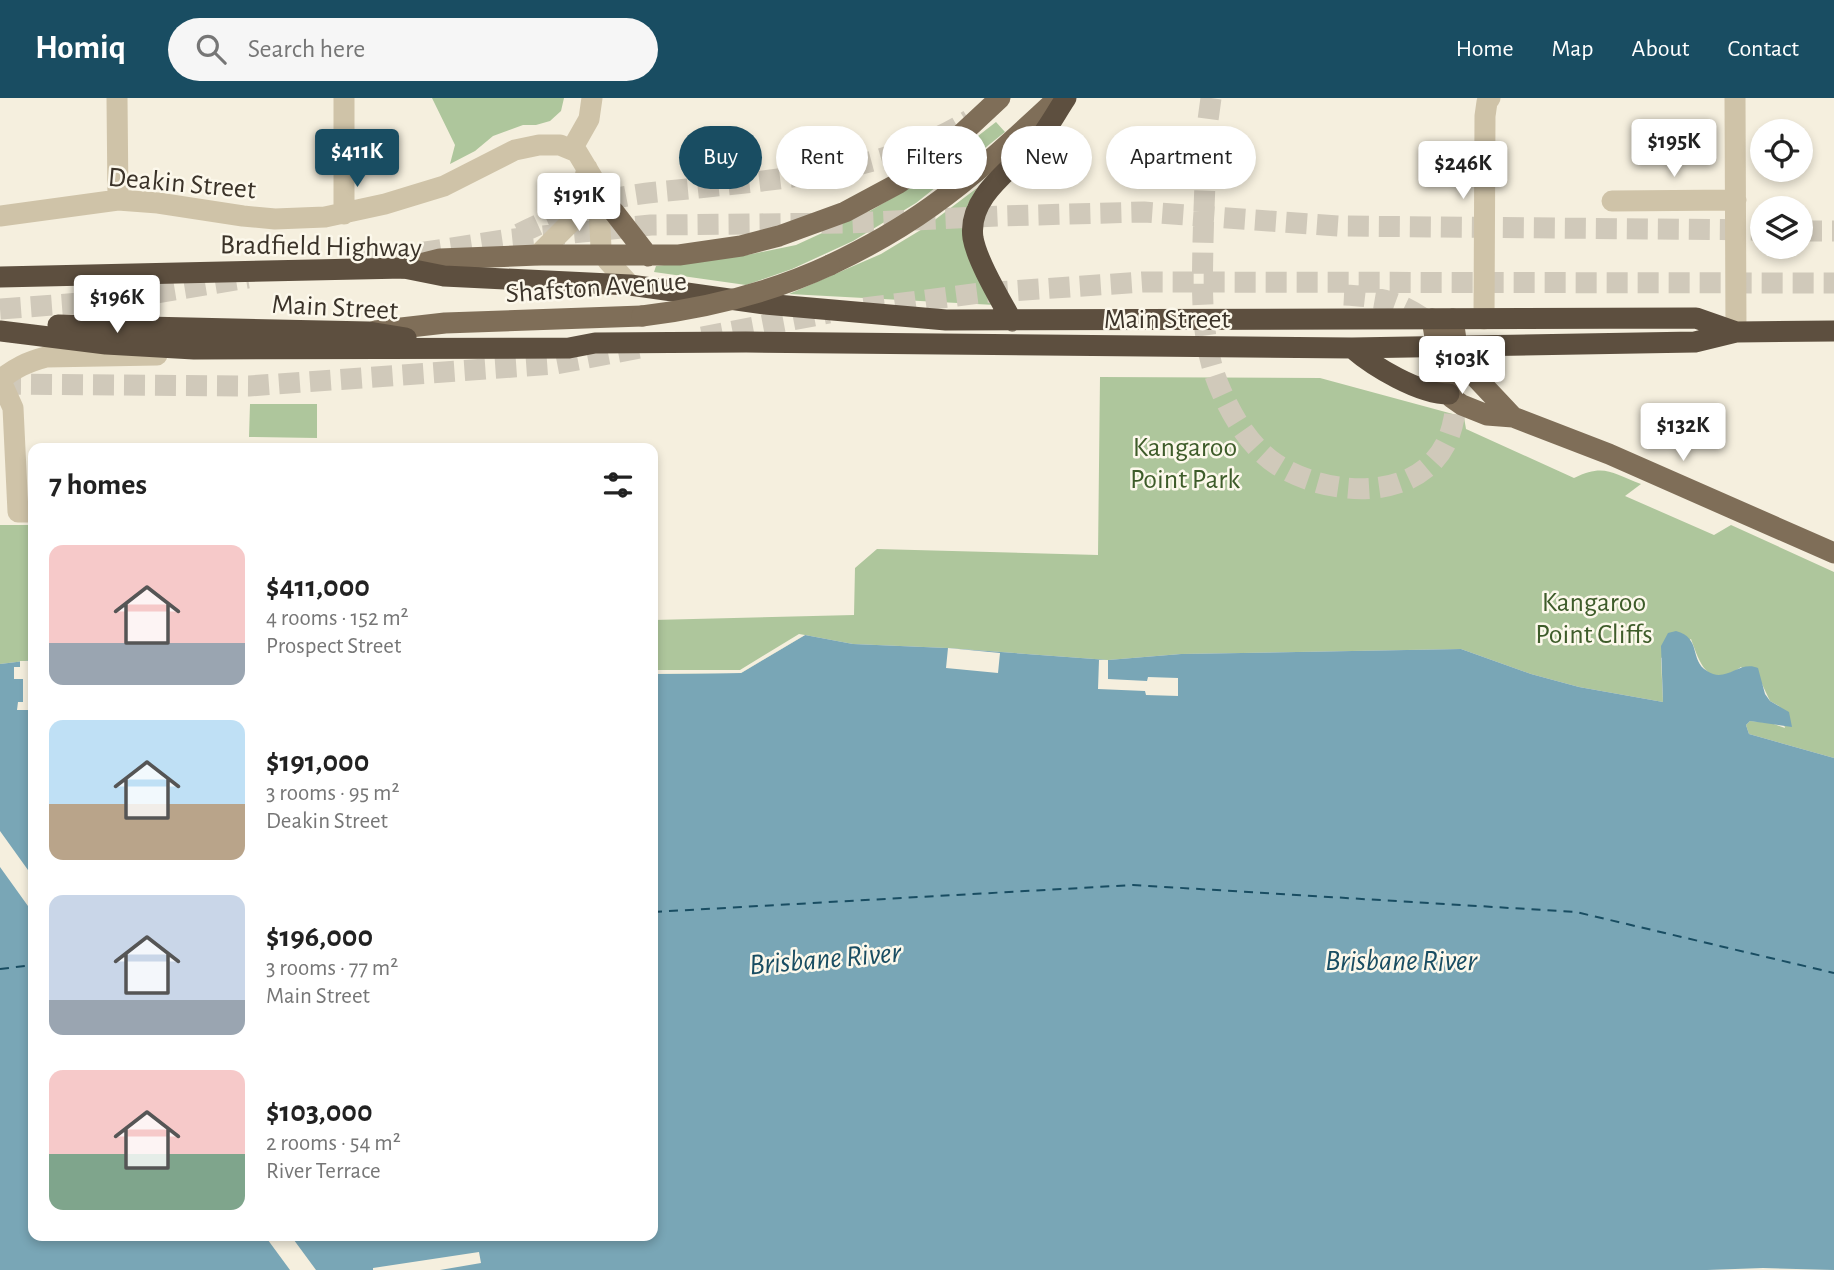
<!DOCTYPE html>
<meta charset="utf-8">
<style>
:root{--surface:#fff;--page:#f6f6f6;--text:#222;--muted:#767676;--accent:#194d62}
body{margin:0;font-family:"Alegreya Sans",sans-serif;background:var(--page);color:var(--text);height:100vh;display:flex;flex-direction:column;font-size:26px;white-space:nowrap}
*{box-sizing:border-box;margin:0}
p{font-size:23px;color:var(--muted)}
.icon{flex:none;width:38px;height:38px;fill:none;stroke:currentColor;stroke-width:2;stroke-linecap:round;stroke-linejoin:round}
.map{position:relative;flex:1;overflow:hidden}
.side{position:absolute;left:28px;top:345px;width:630px;height:798px;display:flex;flex-direction:column;background:var(--surface);border-radius:14px;box-shadow:0 4px 10px #0003}
.side>*{flex:none}
.top-card{position:absolute;left:679px;top:28px;width:665px;height:63px;display:flex;gap:14px}
.fabs{position:absolute;left:1750px;top:21px;display:grid;gap:14px}
.fabs a{display:grid;place-items:center;width:63px;height:63px;border-radius:50%;background:var(--surface);box-shadow:0 4px 10px #0003;font-size:35px}
.price{position:absolute;translate:-50% -60px;padding:0 16px;border-radius:7px;background:#fff;color:#222;font-size:23px;line-height:46px;filter:drop-shadow(0 2px 4px #0008)}
.price::after{content:'';position:absolute;left:50%;top:42px;width:21px;height:16px;margin-left:-10px;background:inherit;clip-path:polygon(0 0,100% 0,50% 100%)}
.price.active{background:var(--accent);color:#fff}
ul{padding:0;list-style:none}
li{display:flex;align-items:center;gap:21px;height:175px;padding:0 21px}
li span{display:grid;place-items:center;flex:none;width:196px;height:140px;border-radius:14px;color:#555}
li>.icon{margin-inline-start:auto}
span .icon{width:84px;height:84px;fill:#fffc;stroke-width:1}
li b{font-size:30px}
h2{display:flex;justify-content:space-between;align-items:center;height:84px;padding:0 21px;font-size:30px}
.pill{padding:0 24px;border-radius:32px;background:var(--surface);box-shadow:0 4px 10px #0003;font-size:24px;line-height:63px}
.pill.active{background:var(--accent);color:#fff}
header{display:flex;align-items:center;gap:42px;box-sizing:border-box;height:98px;padding:0 35px;background:var(--accent);color:#fff}
header strong{font-size:33px}
nav{display:flex;gap:38px;margin-inline-start:auto;font-size:24px}
.search{width:490px;height:63px;background:var(--page);display:flex;align-items:center;gap:18px;box-sizing:border-box;padding:0 24px;border-radius:38px;color:var(--muted);font-size:26px}
.map>svg:first-child{display:block}
.green{fill:#aec69c}
.water{fill:#79a6b6}
.pier{fill:#f5efde}
.lines{fill:none;stroke-linecap:round;stroke-linejoin:round}
.ferry{stroke:#194d62;stroke-width:2;stroke-dasharray:9 7;stroke-linecap:butt}
.highway-tunnel{stroke:#d0c9ba;stroke-width:21;stroke-dasharray:21 10;stroke-linecap:butt}
.minor{stroke:#cfc3a8;stroke-width:21}
.major{stroke:#7f6e58;stroke-width:21}
.highway{stroke:#5d4f3f;stroke-width:21}
.major-bridge{stroke:#7f6e58;stroke-width:21}
.labels{text-anchor:middle;stroke-width:5;stroke-linejoin:round;paint-order:stroke}
.street-label{font-size:28px;fill:#3b3329;stroke:#fcf8eb}
.park-label{font-size:28px;fill:#3e5c2a;stroke:#fcf8eb}
.water-label{font-size:30px;font-style:italic;fill:#194d62;stroke:#fcf8eb}
</style>
<header>
<strong>Homiq</strong>
<div class="search"><svg class="icon" aria-label="search" viewBox="0 0 24 24"><circle cx="10" cy="10" r="6"/><path d="M15 15l6 6"/></svg>Search here</div>
<nav><a>Home</a><a>Map</a><a>About</a><a>Contact</a></nav>
</header>
<div class="map">
<svg width="1834" height="1172" viewBox="0 0 1834 1172">
<rect width="100%" height="100%" fill="#f5efde"/>
<path class="green" d="M432,0h132l-3,13 -11,10 -14,4h-13l-30,11 -18,15 -25,13 5,-19z
M996,24l9,10 -89,71 -63,38 -61,28 -46,16 -92,-13 2,-6 91,-11 49,-10 74,-34 46,-27z
M977,90l-10,18 28,99 -206,-11 92,-40 43,-26z
M1100,279l220,1 144,39 2,12 108,49c30,-15 38,-5 67,6l-16,12 89,39 17,-10 103,47v186l-85,-24 -3,-9 4,-4 21,2 14,5 -6,-22 -9,-5 -8,-17 -21,-17c-32,22 -40,0 -50,-28l-30,19 2,44 -84,-15 -48,-13 -70,-25 -280,5 -73,6 -161,-12 -94,-4 -48,-9 -64,38 -88,1v-54l201,-5 1,-47 22,-19 221,6z
M250,306h67v34l-68,-1z
M0,427h33v135l-33,4z"/>
<path class="water" d="M1676,533c26,7 13,29 31,40 19,13 32,-11 51,-3l7,26 5,7 19,11 3,15 -42,-6 -4,4 3,9 85,24v512l-71,-2 -56,2h-1707v-606l33,-4v576h620v-562l88,-1 64,-38 48,9 94,4 161,12 73,-6 280,-5 70,25 48,13 84,15 -2,-56 7,-13z"/>
<path class="pier" d="M799,536l6,1 -64,38 -88,1v-4h87z
M948,550l52,5 -2,20 -52,-5z
M1099,562h9v19l39,2 1,-4 30,1v18l-32,-1 -1,-4 -47,-2z
M20,563h11l-2,40 4,1v8h-16l1,-8h5v-23h-9v-12h6z
M0,733l33,46v36l-33,-46z
M265,1138h26l25,34h-26z
M479,1154l2,11 -41,7h-67v-2z"/>
<g class="lines">
<path class="ferry" d="M653,814l480,-27 443,27 258,61
M0,871l33,-4"/>
<path class="highway-tunnel" d="M1211,0l-3,22c-2,40 -4,81 -5,122 -1,51 -3,104 19,151 12,27 30,55 54,71 59,38 163,39 178,-46 2,-10 -1,-22 -2,-32
M1801,133h33
M519,136c32,-16 64,-29 99,-36 26,-6 54,-7 80,-10 93,-10 189,-17 271,-68
M359,164l145,-22 147,-15 199,-2 150,-7 144,-4 194,14 424,4
M1344,197c37,2 57,6 87,29
M864,210l116,-15 163,-11 691,1
M0,211l107,-8 141,-23
M702,239l127,-24
M0,286l249,2 307,-22 84,-16"/>
<path class="minor" d="M117,0l1,102
M344,0v116
M1735,0l1,234
M572,51l17,-30 3,-21
M1612,103l124,-1
M0,118l118,-16 40,3 85,13 32,3 50,-2 60,-13 59,-18 71,-36 24,-5h21l17,7 21,35 3,61 7,13 22,24
M538,157l34,-34 7,-17 8,-36
M1484,221l1,-203 2,-14 3,-4
M0,281l13,29 5,104h15
M0,282c15,-12 27,-18 46,-23l111,-2"/>
<path class="major" d="M599,103l15,11 34,44
M830,167c36,-17 70,-36 102,-59 45,-32 86,-71 126,-108
M404,170l36,-9 98,-4h141l62,-9 38,-10 66,-24 54,-29 41,-29 60,-56
M1432,221l10,61 10,18 10,7 25,10 26,2 96,37 225,99
M1453,221l4,28 8,19 48,51
M375,233l70,-8 197,-7"/>
<path class="highway" d="M0,179l404,-9 40,8 186,9 135,19 181,16 750,-2 40,14
M1012,223c-12,-22 -35,-60 -39,-83 -6,-41 38,-68 63,-95 11,-13 20,-30 30,-45
M58,227l311,7 37,6
M0,233l106,13 88,5 375,-1 26,-5 151,-1 606,6 343,-6 41,-10 98,-1
M1352,250c22,19 67,46 97,46"/>
<path class="major-bridge" d="M642,218c65,-8 128,-23 188,-51"/>
</g>
<g class="labels">
<g class="street-label">
<text transform="translate(182 84) rotate(5)" y="10">Deakin Street</text>
<text transform="translate(321 147) rotate(1)" y="10">Bradfield Highway</text>
<text transform="translate(596 188) rotate(-4)" y="10">Shafston Avenue</text>
<text transform="translate(335 208) rotate(3)" y="10">Main Street</text>
<text x="1167" y="230">Main Street</text>
</g>
<g class="park-label">
<text x="1185" y="358">Kangaroo<tspan x="1185" dy="32">Point Park</tspan></text>
<text x="1594" y="513">Kangaroo<tspan x="1594" dy="32">Point Cliffs</tspan></text>
</g>
<g class="water-label">
<text transform="translate(825 860) rotate(-5)" y="10">Brisbane River</text>
<text x="1401" y="872">Brisbane River</text>
</g>
</g>
</svg>
<div class="fabs">
<a><svg class="icon" aria-label="locate" viewBox="0 0 24 24"><circle cx="12" cy="12" r="6"/><path d="M12 2v4M12 18v4M2 12h4M18 12h4"/></svg></a>
<a><svg class="icon" aria-label="layers" viewBox="0 0 24 24"><path d="M12 4l9 5-9 5-9-5zM3 14l9 5 9-5"/></svg></a>
</div>
<b class="price" style="left:1674px;top:81px">$195K</b>
<b class="price active" style="left:357px;top:91px">$411K</b>
<b class="price" style="left:1463px;top:103px">$246K</b>
<b class="price" style="left:579px;top:135px">$191K</b>
<b class="price" style="left:117px;top:237px">$196K</b>
<b class="price" style="left:1462px;top:298px">$103K</b>
<b class="price" style="left:1683px;top:365px">$132K</b>
<div class="top-card">
<a class="pill active">Buy</a>
<a class="pill">Rent</a>
<a class="pill">Filters</a>
<a class="pill">New</a>
<a class="pill">Apartment</a>
</div>
<section class="side">
<h2>7 homes<svg class="icon" aria-label="filters" viewBox="0 0 24 24"><path d="M4 7h16M4 17h16"/><circle cx="9" cy="7" r="2"/><circle cx="15" cy="17" r="2"/></svg></h2>
<ul>
<li><span style="background:linear-gradient(#f6c9c9 70%,#9aa5b1 0)"><svg class="icon" aria-label="home" viewBox="0 0 24 24"><path d="M3 11l9-7 9 7M6 9v11h12V9"/></svg></span><div><b>$411,000</b><p>4 rooms · 152 m²</p><p>Prospect Street</p></div></li>
<li><span style="background:linear-gradient(#bfe0f5 60%,#b9a48a 0)"><svg class="icon" aria-label="home" viewBox="0 0 24 24"><path d="M3 11l9-7 9 7M6 9v11h12V9"/></svg></span><div><b>$191,000</b><p>3 rooms · 95 m²</p><p>Deakin Street</p></div></li>
<li><span style="background:linear-gradient(#c9d6e8 75%,#9aa5b1 0)"><svg class="icon" aria-label="home" viewBox="0 0 24 24"><path d="M3 11l9-7 9 7M6 9v11h12V9"/></svg></span><div><b>$196,000</b><p>3 rooms · 77 m²</p><p>Main Street</p></div></li>
<li><span style="background:linear-gradient(#f6c9c9 60%,#7fa58c 0)"><svg class="icon" aria-label="home" viewBox="0 0 24 24"><path d="M3 11l9-7 9 7M6 9v11h12V9"/></svg></span><div><b>$103,000</b><p>2 rooms · 54 m²</p><p>River Terrace</p></div></li>
</ul>
</section>
</div>
